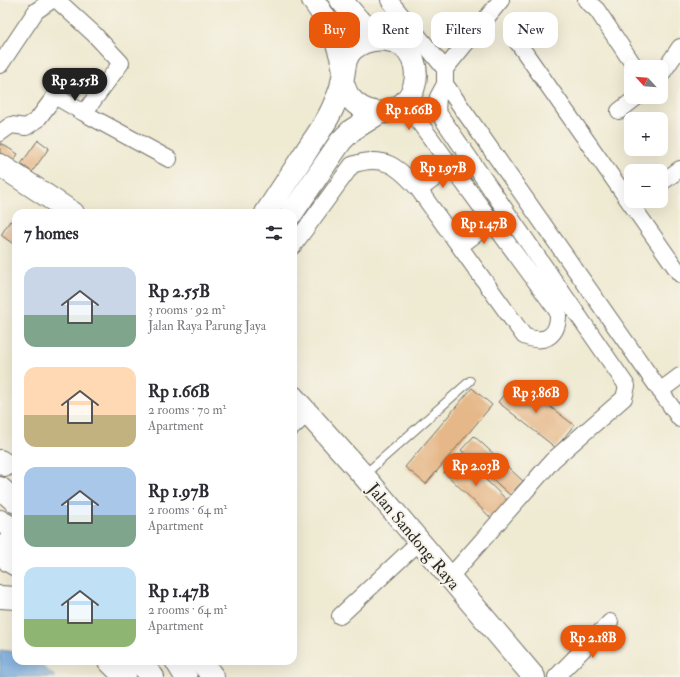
<!DOCTYPE html>
<meta charset="utf-8">
<style>
:root{--surface:#fff;--page:#f7f7f7;--text:#2b2b33;--muted:#7c7c81;--accent:#ea580c}
body{margin:0;font-family:"IM FELL Double Pica",serif;background:var(--page);color:var(--text);height:100vh;display:flex;flex-direction:column;font-size:15px;white-space:nowrap}
*{box-sizing:border-box;margin:0}
p{font-size:13px;color:var(--muted)}
.icon{flex:none;width:22px;height:22px;fill:none;stroke:currentColor;stroke-width:2;stroke-linecap:round;stroke-linejoin:round}
.map{position:relative;flex:1;overflow:hidden}
.drawer{position:absolute;left:12px;top:209px;width:285px;height:456px;display:flex;flex-direction:column;background:var(--surface);border-radius:12px;box-shadow:0 4px 16px #0002}
.drawer>*{flex:none}
.guide{position:absolute;left:309px;top:12px;width:311px;height:36px;display:flex;gap:8px}
.needle{width:26px;rotate:296deg}
.controls{position:absolute;left:624px;top:60px;display:grid;gap:8px}
.controls a{display:grid;place-items:center;width:44px;height:44px;border-radius:8px;background:var(--surface);box-shadow:0 4px 16px #0002;font-size:20px}
.price{position:absolute;translate:-50% -34px;padding:0 9px;border-radius:14px;background:var(--accent);color:#fff;font-size:13px;line-height:26px;filter:drop-shadow(0 1px 2px #0008)}
.price::after{content:'';position:absolute;left:50%;top:24px;width:12px;height:9px;margin-left:-6px;background:inherit;clip-path:polygon(0 0,100% 0,50% 100%)}
.price.current{background:#222;color:#fff}
ul{padding:0;list-style:none}
li{display:flex;align-items:center;gap:12px;height:100px;padding:0 12px}
li span{display:grid;place-items:center;flex:none;width:112px;height:80px;border-radius:12px;color:#555}
li>.icon{margin-inline-start:auto}
span .icon{width:48px;height:48px;fill:#fffc;stroke-width:1}
li b{font-size:17px}
h2{display:flex;justify-content:space-between;align-items:center;height:48px;padding:0 12px;font-size:17px}
.pill{padding:0 14px;border-radius:12px;background:var(--surface);box-shadow:0 4px 16px #0002;font-size:14px;line-height:36px}
.pill.current{background:var(--accent);color:#fff}
.map>svg:first-child{display:block}
.water{fill:#6da4db;stroke:#4c6883}
.building{fill:#e6b889}
.lines{fill:none;stroke-linecap:round;stroke-linejoin:round}
.lane-casing{stroke:#706e65;stroke-width:10}
.street-casing{stroke:#706e65;stroke-width:18}
.secondary-casing{stroke:#706e65;stroke-width:24}
.primary-casing{stroke:#706e65;stroke-width:24}
.highway-casing{stroke:#706e65;stroke-width:24}
.lane{stroke:#fff;stroke-width:8}
.street{stroke:#fff;stroke-width:16}
.secondary{stroke:#fff;stroke-width:22}
.primary{stroke:#fff;stroke-width:22}
.highway{stroke:#fff;stroke-width:22}
.labels{text-anchor:middle;stroke-width:4;stroke-linejoin:round;paint-order:stroke}
.street-label{font-size:17px;fill:#2b2b2b;stroke:#f7f3e8}
</style>
<div class="map">
<svg width="680" height="677" viewBox="0 0 680 677">
<rect width="100%" height="100%" fill="#f7f3e8"/>
<filter id="ink" filterUnits="userSpaceOnUse"><feTurbulence type="fractalNoise" baseFrequency=".025" numOctaves="2"/><feDisplacementMap in="SourceGraphic" scale="8" xChannelSelector="R" yChannelSelector="G"/><feConvolveMatrix kernelMatrix="1 2 1 2 8 2 1 2 1" color-interpolation-filters="sRGB"/></filter>
<filter id="wash" filterUnits="userSpaceOnUse"><feTurbulence type="fractalNoise" baseFrequency=".012" numOctaves="4" result="noise"/><feDisplacementMap in="SourceGraphic" scale="16" xChannelSelector="R" yChannelSelector="G"/><feGaussianBlur stdDeviation="0.9" result="paint"/><feColorMatrix in="noise" values="0 0 0 0 0 0 0 0 0 0 0 0 0 0 0 0 0 1.4 0 .05"/><feComposite in="paint" operator="in"/></filter>
<g filter="url(#wash)">
<rect width="100%" height="100%" fill="#efead2"/>
<path class="water" d="M0,650l16,2v9h19l21,16h-56z"/>
<g id="blocks">
<path class="building" d="M38,140l11,8 -17,24 -11,-8z
M0,143l18,11 -7,11 -11,-6z
M10,221l6,4v21l-15,-11z
M515,380l59,45 -18,23 -58,-46z
M472,388l20,17 -66,79 -21,-17z
M474,436l49,45 -13,14 -49,-45z
M460,455l49,47 -17,17 -48,-47z"/>
</g>
</g>
<g filter="url(#ink)">
<use href="#blocks" fill-opacity="0" stroke="#706e65" stroke-width="1"/>
<g class="lines">
<g class="lane-casing">
<path id="lane" d="M364,475l106,-94"/>
</g>
<g class="street-casing">
<path id="street" d="M57,0l37,34 27,29 -37,50 85,46
M389,0l56,69v15l-7,13 -1,14 190,275 -3,12 -71,62 -104,118
M586,0l11,10 38,57
M516,40l164,234
M0,65l36,-54 16,-11
M445,69l56,-69
M661,75l19,-28
M445,84l235,335
M619,111l18,-14
M0,133l11,-8 15,2 11,-7 18,-24 29,17
M661,183l19,-14
M419,190l32,-24
M293,246l59,-81c32,-11 46,1 67,25l105,146c22,9 35,-1 34,-24l-153,-209
M460,246l32,-24
M660,391l20,-15
M293,427l15,-14
M340,616l79,-74
M556,677l54,-55"/>
</g>
<g class="secondary-casing">
<path id="secondary" d="M0,165l73,48
M293,397l71,79 170,201
M0,597l16,1
M109,661l16,16
M201,661l12,16"/>
</g>
<g class="primary-casing">
<path id="primary" d="M313,0c15,21 25,40 30,66
M341,0l18,21 28,18
M266,213c14,-22 29,-44 43,-66 9,-13 19,-27 25,-42 3,-7 7,-15 8,-23 3,-11 1,-24 11,-33 17,-14 50,-14 60,10 15,42 -33,73 -63,39 -4,-4 -5,-11 -8,-16
M292,213l49,-72 11,-11 27,-17
M0,551l16,-16"/>
</g>
<g class="highway-casing">
<path id="highway" d="M0,461l6,4
M0,488l16,14
M0,521l16,9
M9,561l7,4
M138,661l15,16
M176,661l10,16"/>
</g>
<use href="#lane" class="lane"/>
<use href="#street" class="street"/>
<use href="#secondary" class="secondary"/>
<use href="#primary" class="primary"/>
<use href="#highway" class="highway"/>
</g>
</g>
<g class="labels">
<g class="street-label">
<text transform="translate(414 536) rotate(50)" y="6">Jalan Sandong Raya</text>
</g>
</g>
</svg>
<div class="controls">
<a><svg class="needle" viewBox="-14 -14 28 28"><path d="M0-13l5 13h-10z" fill="#e53935"/><path d="M0 13l5-13h-10z" fill="#7c7c81"/></svg></a>
<a>+</a>
<a>−</a>
</div>
<b class="price current" style="left:75px;top:102px">Rp 2.55B</b>
<b class="price" style="left:409px;top:131px">Rp 1.66B</b>
<b class="price" style="left:443px;top:189px">Rp 1.97B</b>
<b class="price" style="left:484px;top:245px">Rp 1.47B</b>
<b class="price" style="left:536px;top:414px">Rp 3.86B</b>
<b class="price" style="left:476px;top:487px">Rp 2.03B</b>
<b class="price" style="left:593px;top:659px">Rp 2.18B</b>
<div class="guide">
<a class="pill current">Buy</a>
<a class="pill">Rent</a>
<a class="pill">Filters</a>
<a class="pill">New</a>
</div>
<section class="drawer">
<h2>7 homes<svg class="icon" aria-label="filters" viewBox="0 0 24 24"><path d="M4 7h16M4 17h16"/><circle cx="9" cy="7" r="2"/><circle cx="15" cy="17" r="2"/></svg></h2>
<ul>
<li><span style="background:linear-gradient(#c9d6e8 60%,#7fa58c 0)"><svg class="icon" aria-label="home" viewBox="0 0 24 24"><path d="M3 11l9-7 9 7M6 9v11h12V9"/></svg></span><div><b>Rp 2.55B</b><p>3 rooms · 92 m²</p><p>Jalan Raya Parung Jaya</p></div></li>
<li><span style="background:linear-gradient(#ffd9b3 60%,#c2b280 0)"><svg class="icon" aria-label="home" viewBox="0 0 24 24"><path d="M3 11l9-7 9 7M6 9v11h12V9"/></svg></span><div><b>Rp 1.66B</b><p>2 rooms · 70 m²</p><p>Apartment</p></div></li>
<li><span style="background:linear-gradient(#a9c7e8 60%,#7fa58c 0)"><svg class="icon" aria-label="home" viewBox="0 0 24 24"><path d="M3 11l9-7 9 7M6 9v11h12V9"/></svg></span><div><b>Rp 1.97B</b><p>2 rooms · 64 m²</p><p>Apartment</p></div></li>
<li><span style="background:linear-gradient(#bfe0f5 65%,#8fb573 0)"><svg class="icon" aria-label="home" viewBox="0 0 24 24"><path d="M3 11l9-7 9 7M6 9v11h12V9"/></svg></span><div><b>Rp 1.47B</b><p>2 rooms · 64 m²</p><p>Apartment</p></div></li>
</ul>
</section>
</div>
